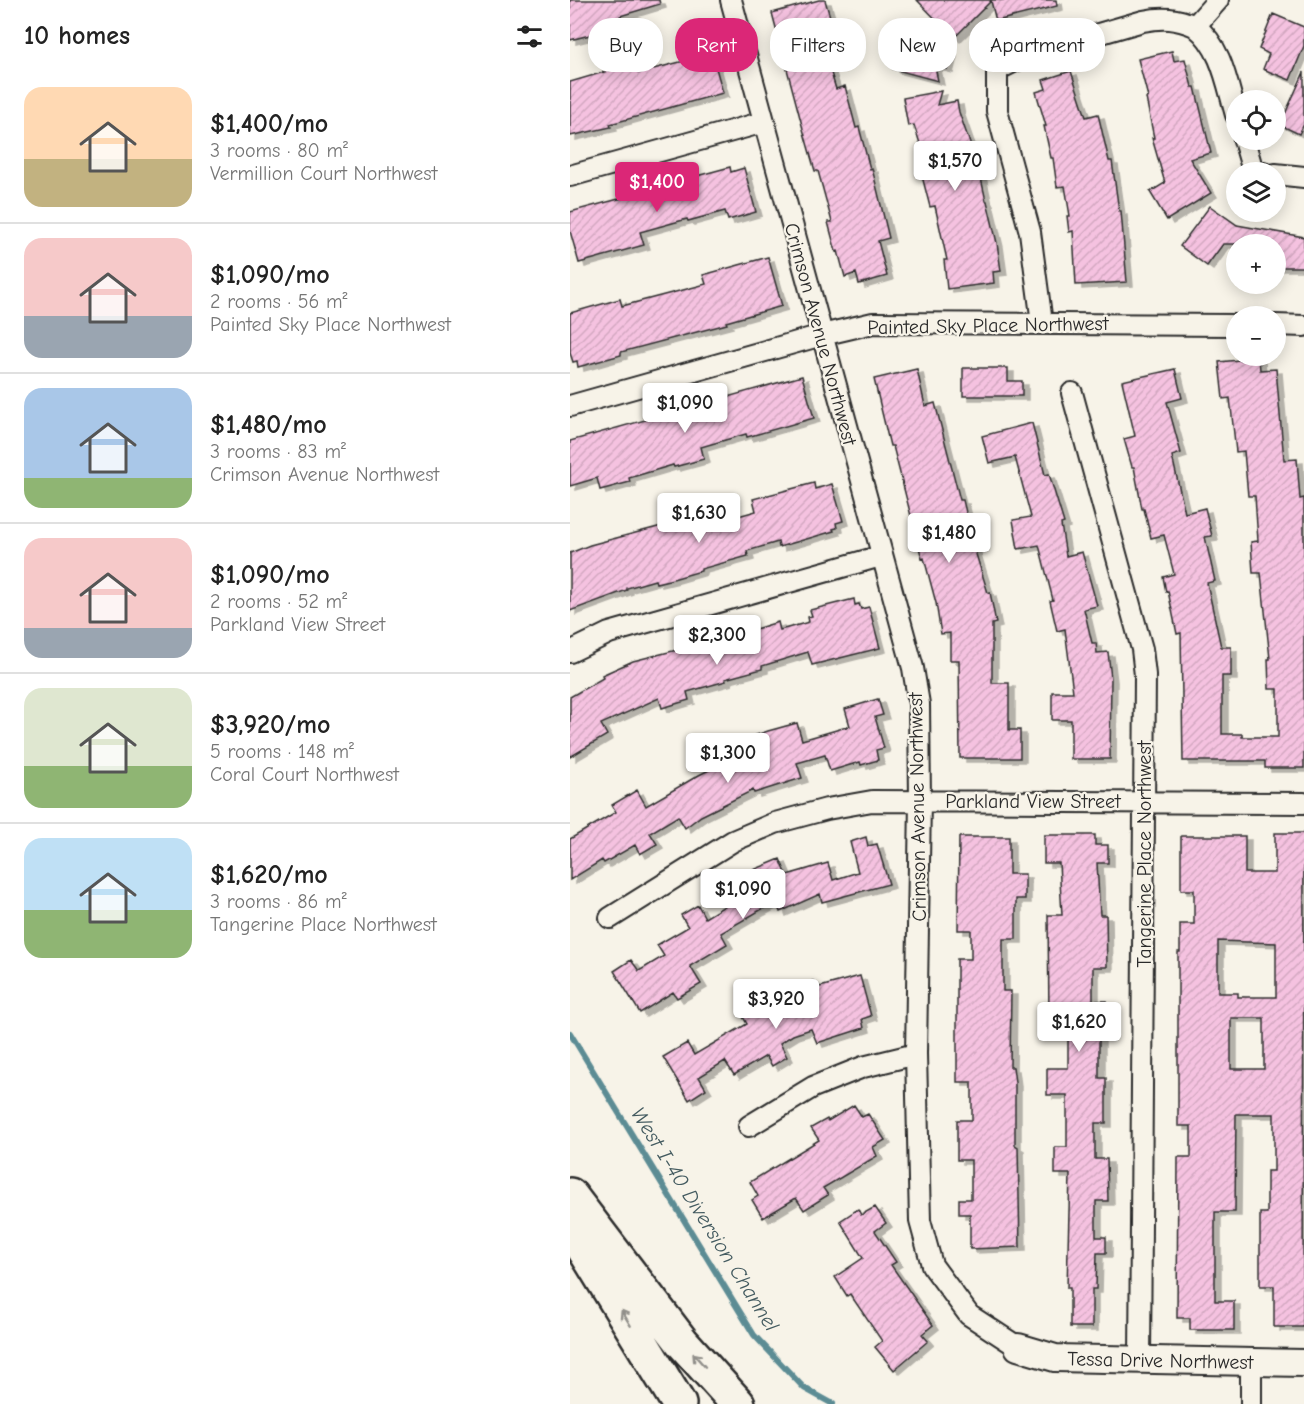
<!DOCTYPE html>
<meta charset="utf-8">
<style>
:root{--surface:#fff;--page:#f2f2f2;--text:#222;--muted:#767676;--line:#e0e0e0;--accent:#db2777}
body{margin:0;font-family:"Comic Neue",sans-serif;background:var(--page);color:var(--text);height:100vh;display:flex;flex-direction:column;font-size:22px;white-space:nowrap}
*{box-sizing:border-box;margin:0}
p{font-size:20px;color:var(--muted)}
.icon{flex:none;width:33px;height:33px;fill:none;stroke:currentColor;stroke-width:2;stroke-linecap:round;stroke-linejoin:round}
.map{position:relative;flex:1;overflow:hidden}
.details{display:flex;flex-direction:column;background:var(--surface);width:570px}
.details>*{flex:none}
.banner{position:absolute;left:18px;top:18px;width:570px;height:54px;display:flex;gap:12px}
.controls{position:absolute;left:656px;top:90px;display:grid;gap:12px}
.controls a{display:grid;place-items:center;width:60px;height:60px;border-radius:50%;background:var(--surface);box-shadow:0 3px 15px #0003;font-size:30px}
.price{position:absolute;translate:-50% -51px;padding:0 14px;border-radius:6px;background:#fff;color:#222;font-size:20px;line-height:39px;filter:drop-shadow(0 2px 3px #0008)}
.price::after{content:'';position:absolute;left:50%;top:36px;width:18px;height:14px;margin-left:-9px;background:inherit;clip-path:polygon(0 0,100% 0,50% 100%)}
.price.active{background:var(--accent);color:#fff}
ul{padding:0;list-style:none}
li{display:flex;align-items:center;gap:18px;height:150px;padding:0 24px}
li+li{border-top:2px solid var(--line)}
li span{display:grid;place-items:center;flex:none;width:168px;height:120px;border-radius:18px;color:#555}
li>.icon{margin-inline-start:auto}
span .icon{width:72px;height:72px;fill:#fffc;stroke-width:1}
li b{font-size:26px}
h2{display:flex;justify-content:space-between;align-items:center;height:72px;padding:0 24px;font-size:26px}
.tag{padding:0 21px;border-radius:24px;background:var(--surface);box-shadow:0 3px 15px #0003;font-size:21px;line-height:54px}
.tag.active{background:var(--accent);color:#fff}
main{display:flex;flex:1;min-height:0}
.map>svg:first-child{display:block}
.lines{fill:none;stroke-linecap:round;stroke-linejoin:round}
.stream{stroke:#5c8c94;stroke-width:6}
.building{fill:url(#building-hatch);stroke:#2b2b2b;stroke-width:1.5;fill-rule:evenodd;filter:url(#shadow)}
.minor-casing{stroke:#2b2b2b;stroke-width:24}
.tertiary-casing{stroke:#2b2b2b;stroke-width:30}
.motorway-casing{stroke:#2b2b2b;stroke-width:38}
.minor{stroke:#f7f3e8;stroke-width:20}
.tertiary{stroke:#f7f3e8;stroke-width:26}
.motorway{stroke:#f7f3e8;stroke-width:33}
.oneway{stroke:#918f8a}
.labels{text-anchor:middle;stroke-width:4.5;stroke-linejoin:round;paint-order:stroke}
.street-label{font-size:20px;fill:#2b2b2b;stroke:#f7f3e8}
.water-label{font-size:21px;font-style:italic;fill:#445b60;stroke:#f7f3e8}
</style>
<main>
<section class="details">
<h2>10 homes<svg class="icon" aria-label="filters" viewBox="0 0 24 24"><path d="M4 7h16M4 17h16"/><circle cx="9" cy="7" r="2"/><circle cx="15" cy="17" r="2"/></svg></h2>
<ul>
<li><span style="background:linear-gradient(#ffd9b3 60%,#c2b280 0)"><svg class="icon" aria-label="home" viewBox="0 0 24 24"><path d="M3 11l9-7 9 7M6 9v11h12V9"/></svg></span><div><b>$1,400/mo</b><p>3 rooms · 80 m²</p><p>Vermillion Court Northwest</p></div></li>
<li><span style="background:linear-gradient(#f6c9c9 65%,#9aa5b1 0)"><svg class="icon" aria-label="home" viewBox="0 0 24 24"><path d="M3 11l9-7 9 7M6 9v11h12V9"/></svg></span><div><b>$1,090/mo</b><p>2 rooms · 56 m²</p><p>Painted Sky Place Northwest</p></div></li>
<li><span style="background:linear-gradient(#a9c7e8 75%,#8fb573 0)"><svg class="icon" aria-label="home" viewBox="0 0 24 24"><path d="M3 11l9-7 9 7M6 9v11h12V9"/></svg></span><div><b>$1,480/mo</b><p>3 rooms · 83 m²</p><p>Crimson Avenue Northwest</p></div></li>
<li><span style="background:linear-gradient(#f6c9c9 75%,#9aa5b1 0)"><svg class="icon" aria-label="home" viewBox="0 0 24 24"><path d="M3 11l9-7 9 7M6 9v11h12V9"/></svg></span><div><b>$1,090/mo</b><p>2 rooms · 52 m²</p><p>Parkland View Street</p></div></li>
<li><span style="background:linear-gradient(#dfe7d0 65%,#8fb573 0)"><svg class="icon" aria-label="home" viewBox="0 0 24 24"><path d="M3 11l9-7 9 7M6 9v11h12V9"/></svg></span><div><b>$3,920/mo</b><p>5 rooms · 148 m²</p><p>Coral Court Northwest</p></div></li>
<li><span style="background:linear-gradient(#bfe0f5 60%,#8fb573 0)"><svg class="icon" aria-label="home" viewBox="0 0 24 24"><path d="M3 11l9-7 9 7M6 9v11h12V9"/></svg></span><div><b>$1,620/mo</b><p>3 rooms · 86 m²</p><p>Tangerine Place Northwest</p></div></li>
</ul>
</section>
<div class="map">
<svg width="734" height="1404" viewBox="0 0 734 1404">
<defs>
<pattern id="building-hatch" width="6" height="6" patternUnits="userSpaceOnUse" patternTransform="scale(1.5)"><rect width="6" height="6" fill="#f5c2e0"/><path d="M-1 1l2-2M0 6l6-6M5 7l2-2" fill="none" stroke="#d2a7c0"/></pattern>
<filter id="shadow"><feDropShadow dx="6" dy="4" stdDeviation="0" flood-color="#0004"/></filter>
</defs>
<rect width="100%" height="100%" fill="#f7f3e8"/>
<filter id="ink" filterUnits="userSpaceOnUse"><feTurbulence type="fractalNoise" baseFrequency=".0167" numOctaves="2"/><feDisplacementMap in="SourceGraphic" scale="12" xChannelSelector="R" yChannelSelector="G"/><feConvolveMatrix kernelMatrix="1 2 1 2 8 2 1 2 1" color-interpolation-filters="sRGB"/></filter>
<g filter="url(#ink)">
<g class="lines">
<path class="stream" d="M0,1033l184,302 50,53 29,16"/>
</g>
<path class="building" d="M0,0h89l1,4 -40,12 4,14 -33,9 -1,-4 -20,5z
M249,0h6l9,30 -15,4 17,55 9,-3 11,42 3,-1 11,42 2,-1 17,70 -11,3 9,35 -28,8 -3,-11 -11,4 -7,-26 -2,1 -8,-30h4l-14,-51h-3l-12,-42 -31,-116z
M347,0h139l1,6 -61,15 -5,-20 -37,37z
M703,14l31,13v19l-14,34 -27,-11 6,-15 -10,-5z
M331,39l50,14 -4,16 -12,-3 3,15 -45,-12z
M139,43l14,50 -113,31 1,3 -41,9v-54l65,-19 3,10 46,-12 -2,-11z
M602,51l2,10 11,-2 7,28h3l16,66 -21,6 21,34 -44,27 -17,-28 15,-9 -13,-45h2l-8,-40 2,-1 -10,-38z
M501,71l15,46 12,-3 11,47h3l7,50h2l6,71 -51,3 -3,-54 -4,1 -2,-16h3l-5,-30 -8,1 -4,-29h-2l-7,-32h2l-10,-34 10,-3 -3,-9z
M734,72v52l-5,10 -19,-9z
M371,91l-4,14 20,-4 2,11 20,57 7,32h1l10,42 4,28 -8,1 1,11 -47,6 -3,-29h3l-12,-54 -5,1 -8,-31 8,-2 -16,-49 -6,1 -5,-28z
M160,167l1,5 13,-4 12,44 -28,8 -3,-9 -37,10 -1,-2 -47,13 4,13 -65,18 -9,-32v-19l86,-23 2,9 34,-9 -3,-11z
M640,206l27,19 67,12v30h-29v-23h-52l-16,22 -27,-20z
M198,257l14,49 -56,16 1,2 -106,28v3l-25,7 -18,5 -1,-6 -4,1 -3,-9v-40l50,-14 2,7 84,-22 -3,-9z
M689,358l1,12 16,-1 8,91 13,-1 3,40 4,-1v270h-39v-7h-82l-2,-128 -4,1 -9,-43 -2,1 -3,-15 11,-3 -10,-39 -13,3 -7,-29h-2l-8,-42h-2l-8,-28 11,-3 -13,-55 53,-12 7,29 -15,4 14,51 -9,3 13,57 20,-5 7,28 -7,1 10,44 -8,2 14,64h10v29h-9v58h20v3h36v-48h-9l-1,-30h2l-9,-86h-8l-2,-31 7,-1 -3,-45h-7l-4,-45 -8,1 -6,-54 -7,1 -4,-37z
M393,368h45v13h14v15h-59z
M347,369l8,37 10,-3 25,97h3l13,54 12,39 2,-1 6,31 -4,1v59h17v47h11v28h-60l-1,-98h-9v-27l-9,1 -5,-31 -12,-45 -2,1 -29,-113h-3l-16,-67z
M232,376l12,42 -67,19 -1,-3 -45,13 3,12 -30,8 -1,-2 -44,13 1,4 -30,8 -3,-12 -27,8v-45z
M462,423l13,52 4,-1 15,49 -3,1 5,32 16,-4 11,39 4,15 -13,3 8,34h4l1,10 11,-1 3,26 -1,81h-39v-39h-19v-28h21l-8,-63 -8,2 -7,-30 3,-1 -14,-55 -21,4 -5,-29 18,-3 -16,-60 -26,6 -7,-27z
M244,483l1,6 17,-5 11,37 -7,2 1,5 -4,1 1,2 -55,16 -1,-5 -31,9 1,5 -47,13v2l-28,8 -17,4 -1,-3 -28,8v2l-57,21v-58l20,-8 117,-31 3,10 46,-13 -3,-12z
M284,599l1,6 4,-1 2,5 8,-2 11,41 -68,17 -4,-13 -46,14v3l-37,10 1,2 -39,11 2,8 -27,8 -3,-10 -58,26 6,11 -37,22v-60l33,-19 -1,-3 31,-14 52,-13 -1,-2 16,-4 1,5 36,-11 -1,-4 15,-4 1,2 26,-8 2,8 29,-8 -1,-5 4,-1 -2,-6z
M308,699l5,16 -8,2 9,31 -8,2 2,10 -17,5 -1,-3 -30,9 -5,-16 -28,8 5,15 -48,15 -1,-3 -52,26 -16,12 -7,-12 -28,17 7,11 -17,10 -5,-9 -31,18 -2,-3 -32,20v-41l46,-27 -4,-7 25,-15 9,16 53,-31 34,-17 -5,-13 40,-14 29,-8 5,17 48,-14 -5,-17z
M705,833h29l-1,494h-29v-41h-14v-73h7v-42h7v-57h-38l-1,98h-20v89h19v29h-44v-12h-13l1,-161h13v-31h-13v-174h2v-28h14v-34h-13v-54h64v37h30zM648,941l58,2v54h-38v-4h-20zM661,1018h33v51h-33z
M474,835h51v10h13v18h-11l3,52h6l1,52h-14v34h14v16h-8v61h7v45h-11v36h12l1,42h-12v36h10v16h-9l-1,36h-4v38h-22v-39h-3l3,-114h-15v-27h12v-52h-20v-27h21v-51h-19l-1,-102h14l-3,-52h-15z
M296,837l2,9 9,-2 12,40 -67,18 -2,-8 -40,18 -4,-11 -55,32 6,11 -37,22 11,18 -24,14 -4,-6 -33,21 -26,-42 17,-11 8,11 25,-15 -7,-11 31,-18 -7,-12 17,-10 7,13 26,-16 -8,-14 33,-19 24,-10 7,16 41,-12 5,17 25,-8 -8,-30z
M389,837h50v37h16v25h-9v40h-13v52h8l-1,76h3l2,15v63l3,2 2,100 -50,2v-35h-11v-15h12v-39h-14v-40h15v-38h-15v-123h14v-29h-13z
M290,976l11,40 -9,3 2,9 -47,15 -6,-14 -18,6 -13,8 7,14 -15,9 -6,-10 -32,19 -9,-14 -26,16 7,12 -17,11 -26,-43 24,-14 7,12 53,-31 -5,-9 31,-19 40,-15 3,7z
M284,1105l8,12 6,-3 17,26 -12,7 4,9 -54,32 5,7 -24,15 -8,-12 -33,20 -11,-18 6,-4 -8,-14 69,-42 -8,-12 16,-9 1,2z
M305,1207l11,16 -11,8 21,31 -5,3 42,60 -11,9 6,7 -34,29 -19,-23 7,-6 -32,-47 -3,2 -12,-19 28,-19 -23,-37 18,-12 3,6z"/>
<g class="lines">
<g class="minor-casing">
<path id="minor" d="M161,0l182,668 6,36 1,96 -4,254 4,167 12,44 37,50 49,32
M625,26c27,21 32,58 41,89
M674,140l9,31 10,1
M705,174l29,3
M0,176l194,-54
M472,323l-12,-91 -33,-121v-41l32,-16 114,-33c20,-4 33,-3 52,5l23,-26
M705,325l29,1
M502,393l70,256 3,26 -5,685
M0,406l252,-71 51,-12 363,2
M0,652l39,-19 272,-77
M40,918l123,-77 42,-18 52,-14 45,-8 432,2
M179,1126l64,-39 50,-20 53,-13
M681,1363v41"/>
</g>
<g class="tertiary-casing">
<g id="tertiary">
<path id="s1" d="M448,1347l37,11 249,5"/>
</g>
</g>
<g class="motorway-casing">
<path id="motorway" d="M0,1195l112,147 56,62
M0,1226l109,178"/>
</g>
<use href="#minor" class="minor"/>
<use href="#tertiary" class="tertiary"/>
<use href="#motorway" class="motorway"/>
</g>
<defs><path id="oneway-shaft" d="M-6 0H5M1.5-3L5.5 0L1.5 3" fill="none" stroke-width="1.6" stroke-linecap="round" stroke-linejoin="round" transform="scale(1.5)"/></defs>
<g class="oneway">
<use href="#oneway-shaft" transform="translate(56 1318) rotate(-121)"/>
<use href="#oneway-shaft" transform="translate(129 1360) rotate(-132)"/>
</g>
</g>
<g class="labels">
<g class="street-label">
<text transform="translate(418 325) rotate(-1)" y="7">Painted Sky Place Northwest</text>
<text transform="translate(251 334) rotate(75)" y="7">Crimson Avenue Northwest</text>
<text x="463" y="808">Parkland View Street</text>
<text transform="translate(347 807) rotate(-91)" y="7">Crimson Avenue Northwest</text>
<text transform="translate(574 854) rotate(-90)" y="7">Tangerine Place Northwest</text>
<text dy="7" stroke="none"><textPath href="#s1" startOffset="144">Tessa Drive Northwest</textPath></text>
</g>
<g class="water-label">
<text transform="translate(135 1219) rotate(58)" y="7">West I-40 Diversion Channel</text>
</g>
</g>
</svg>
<div class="controls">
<a><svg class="icon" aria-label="locate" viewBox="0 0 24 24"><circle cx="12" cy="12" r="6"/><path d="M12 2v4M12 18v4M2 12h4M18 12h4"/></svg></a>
<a><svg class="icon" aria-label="layers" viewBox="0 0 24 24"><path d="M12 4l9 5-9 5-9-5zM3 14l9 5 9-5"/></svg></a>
<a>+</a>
<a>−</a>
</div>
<b class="price" style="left:385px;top:192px">$1,570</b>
<b class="price active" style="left:87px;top:213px">$1,400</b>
<b class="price" style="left:115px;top:434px">$1,090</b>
<b class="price" style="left:129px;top:544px">$1,630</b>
<b class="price" style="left:379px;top:564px">$1,480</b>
<b class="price" style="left:147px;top:666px">$2,300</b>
<b class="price" style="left:158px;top:784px">$1,300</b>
<b class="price" style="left:173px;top:920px">$1,090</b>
<b class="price" style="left:206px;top:1030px">$3,920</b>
<b class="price" style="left:509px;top:1053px">$1,620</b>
<div class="banner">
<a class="tag">Buy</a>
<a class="tag active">Rent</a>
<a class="tag">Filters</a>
<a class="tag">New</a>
<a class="tag">Apartment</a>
</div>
</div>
</main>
